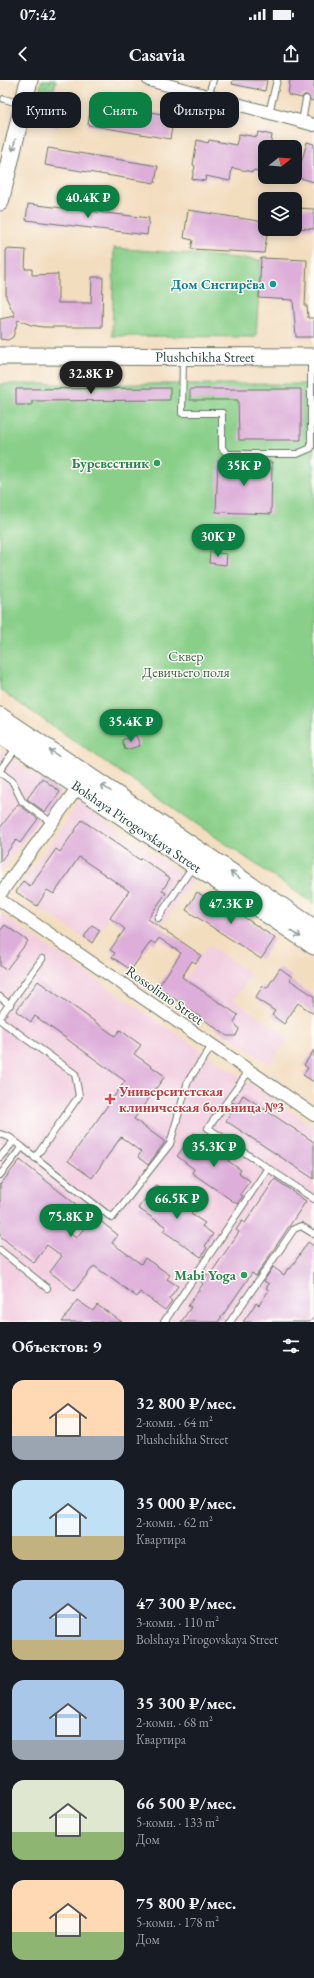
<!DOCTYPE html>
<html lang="ru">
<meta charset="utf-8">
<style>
:root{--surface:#171b24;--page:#242831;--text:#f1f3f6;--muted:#9ea1a6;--accent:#0b8043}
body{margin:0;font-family:"EB Garamond",serif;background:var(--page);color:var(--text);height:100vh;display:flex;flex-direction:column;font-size:15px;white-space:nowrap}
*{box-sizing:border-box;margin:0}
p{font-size:13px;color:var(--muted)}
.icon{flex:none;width:22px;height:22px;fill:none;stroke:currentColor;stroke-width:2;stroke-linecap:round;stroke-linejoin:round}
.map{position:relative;height:1242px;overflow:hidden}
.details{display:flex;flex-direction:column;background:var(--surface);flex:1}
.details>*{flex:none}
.top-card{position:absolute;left:12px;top:12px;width:290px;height:36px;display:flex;gap:8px}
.needle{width:26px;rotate:73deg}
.controls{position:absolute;left:258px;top:60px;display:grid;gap:8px}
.controls a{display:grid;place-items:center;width:44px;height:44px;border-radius:8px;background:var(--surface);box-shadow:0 2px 10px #0003;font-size:20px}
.price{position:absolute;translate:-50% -34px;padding:0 9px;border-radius:14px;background:var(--accent);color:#fff;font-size:13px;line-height:26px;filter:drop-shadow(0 1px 2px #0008)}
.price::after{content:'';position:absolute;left:50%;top:24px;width:12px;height:9px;margin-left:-6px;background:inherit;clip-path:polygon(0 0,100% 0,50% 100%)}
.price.active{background:#222;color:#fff}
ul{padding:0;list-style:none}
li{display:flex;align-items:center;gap:12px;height:100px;padding:0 12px}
li span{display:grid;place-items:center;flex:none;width:112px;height:80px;border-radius:12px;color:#555}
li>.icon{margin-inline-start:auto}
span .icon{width:48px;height:48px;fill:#fffc;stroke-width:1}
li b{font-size:17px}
h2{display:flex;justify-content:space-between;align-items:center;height:48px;padding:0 12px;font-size:17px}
.pill{padding:0 14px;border-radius:12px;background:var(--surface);box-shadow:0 2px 10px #0003;font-size:14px;line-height:36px}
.pill.active{background:var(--accent);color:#fff}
.status{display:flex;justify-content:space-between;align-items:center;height:28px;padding:0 20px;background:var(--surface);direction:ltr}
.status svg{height:11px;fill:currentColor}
header{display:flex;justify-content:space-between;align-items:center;height:52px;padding:0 12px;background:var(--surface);font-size:18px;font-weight:700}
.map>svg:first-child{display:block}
.built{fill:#f2cfe1}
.grass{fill:url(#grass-dots);stroke:#54865e}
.park{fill:#89cf89;stroke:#54865e}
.building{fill:#ddaed9}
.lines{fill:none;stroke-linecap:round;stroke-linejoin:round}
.lane-casing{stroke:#697565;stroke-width:8}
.street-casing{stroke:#697565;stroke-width:14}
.secondary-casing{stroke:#697565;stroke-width:19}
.lane{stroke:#fff;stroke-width:6}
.street{stroke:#fff;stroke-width:12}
.secondary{stroke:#fff;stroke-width:17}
.oneway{stroke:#8f9e9a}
.culture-dot{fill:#0f9aa8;stroke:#fdfcf7;stroke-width:1.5}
.leisure-dot{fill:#2e9e5b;stroke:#fdfcf7;stroke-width:1.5}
.health-dot{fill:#e0444e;stroke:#fdfcf7;stroke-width:1.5}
.labels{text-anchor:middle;stroke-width:3;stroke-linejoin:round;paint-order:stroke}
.culture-label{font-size:14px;font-weight:bold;fill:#0d838f;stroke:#fdfcf7;text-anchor:end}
.street-label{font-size:14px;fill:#1f3d34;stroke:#fdfcf7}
.leisure-label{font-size:14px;font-weight:bold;fill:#27864d;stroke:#fdfcf7;text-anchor:end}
.park-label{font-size:14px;fill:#3a6249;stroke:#fdfcf7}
.health-label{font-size:14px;font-weight:bold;fill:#be3a42;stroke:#fdfcf7;text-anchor:start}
</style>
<div class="status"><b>07:42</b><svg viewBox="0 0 49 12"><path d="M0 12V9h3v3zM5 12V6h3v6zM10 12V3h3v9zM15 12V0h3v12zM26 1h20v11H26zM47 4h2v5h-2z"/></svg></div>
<header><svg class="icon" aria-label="back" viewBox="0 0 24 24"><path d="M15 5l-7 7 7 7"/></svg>Casavia<svg class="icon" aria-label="share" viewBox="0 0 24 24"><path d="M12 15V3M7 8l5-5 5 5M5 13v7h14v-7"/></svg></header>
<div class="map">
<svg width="314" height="1242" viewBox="0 0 314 1242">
<defs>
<pattern id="grass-dots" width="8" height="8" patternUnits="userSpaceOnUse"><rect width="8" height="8" fill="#89cf89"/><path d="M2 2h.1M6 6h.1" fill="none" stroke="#6fa971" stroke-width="1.8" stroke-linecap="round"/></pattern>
</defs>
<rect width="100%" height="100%" fill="#fdfcf7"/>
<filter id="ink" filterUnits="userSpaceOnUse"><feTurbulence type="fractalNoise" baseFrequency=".025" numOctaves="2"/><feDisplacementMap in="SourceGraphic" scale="8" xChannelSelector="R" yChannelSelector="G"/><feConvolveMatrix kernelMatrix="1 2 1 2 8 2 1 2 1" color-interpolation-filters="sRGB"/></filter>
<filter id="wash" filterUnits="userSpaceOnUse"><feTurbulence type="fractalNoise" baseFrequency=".012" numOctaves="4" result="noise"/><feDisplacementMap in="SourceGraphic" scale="16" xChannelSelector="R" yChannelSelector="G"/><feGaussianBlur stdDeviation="0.9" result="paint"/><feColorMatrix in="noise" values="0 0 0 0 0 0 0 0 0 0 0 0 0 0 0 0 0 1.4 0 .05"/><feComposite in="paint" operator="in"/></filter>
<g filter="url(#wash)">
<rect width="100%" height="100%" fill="#f3ddbf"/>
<path class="built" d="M0,670l60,42 -60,81z
M79,724l114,77 -33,46 -39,-27 -29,43 -76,-51z
M0,834l314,213v195h-314z
M209,865l42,29 -17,26 55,37 -19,27 -98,-66z"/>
<path class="grass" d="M42,0h14l-3,16 -14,-2z"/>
<path class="park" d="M114,168l147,12 -5,77 -144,-1z
M0,304h314v73l-2,1 2,10v436l-314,-214z"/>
<g id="blocks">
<path class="building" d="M233,0h34l-2,11 -33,-7z
M290,0h24v21l-4,-1 -3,-5h-3l-2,3 -14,-3z
M38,14l25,4 -5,29 -10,-2 1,-9 -14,-2z
M91,22l83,14 -4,23 -82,-14z
M258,52l14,3 -2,12h-5v25l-11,-2 -1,2 -21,-4 -2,13 -24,-5 -1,5 -13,-2 3,-13 -2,-1 4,-25 11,3 1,-3 27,5 3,-11 18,3z
M307,62l7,2v38l-17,-5z
M48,68l110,18 -3,17 -110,-18z
M28,124l121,14 -2,17 -121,-15z
M295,128l19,1v20l-19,-1z
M188,130l77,12v7h3l-4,24 -73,-4 2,-9 -9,-2z
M6,169l20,1 -1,19h7v6l26,-1v29h33l1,-26h11l-1,50h-59l-12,-2 -13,-5 -5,17 -5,3 -8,-1v-20l15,-3 -9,-19z
M261,178l46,2 -2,46h2l1,12h6v19h-18l-3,-37 -34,-2z
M170,308v12l-138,1v4h-16v-16z
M190,309h111v51h-62l-1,-40h-48z
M218,380l54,2 -1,52 -55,-2z
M210,472l17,2 -1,11 -17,-2z
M136,655l4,11 -15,4 -3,-10z
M42,698l18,14 -15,20 -18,-13z
M18,724l20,15 -18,24 -4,-3 -16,22v-34z
M82,740l58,40 1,-2 29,20 -8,13 4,2 -18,26 53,36 -5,8 -4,-2 -10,16 56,38 -4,7 5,7 -3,7h-9l-69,-49 23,-34 -22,-15 -4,6 -4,-3 -20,29 -19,-13 3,-4 -5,-3 15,-21 -15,-11 19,-27 -50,-34 -25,37 -7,-4 -10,16 -21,-14 7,-11 7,5 26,-37 4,3z
M197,812l14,9 3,-4 61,41 -14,21 -75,-49z
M5,845l23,16 -22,29 -6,-4v-35z
M92,845l8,5 -8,13 -8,-6z
M280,888l12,9 -2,3 24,16v18l-16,-11 -14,21 -12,-9 3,-4 -20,-13 8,-12 4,2z
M38,901l77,55 5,-6 21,15 -7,9 31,22 -31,43 31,23 -17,23 -10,-8 3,-5 -20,-15 -29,41 -24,-17 57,-80 -90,-65 -4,6 -15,-11z
M314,970v32l-11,-7 5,-7 -4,-3z
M243,1015l71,47v37l-88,-58 5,-8 -4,-2 6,-9 4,3z
M194,1053l36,25 -2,3 13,9 -2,3 11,8 -10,13 3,2 -6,8 -45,-31 2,-4 -17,-13z
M20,1080l58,46 -16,21 14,11 18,-22 24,19 -6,8 29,21 4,-6 25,17 -3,4 11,7 -9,13 3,2 -7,9 -25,-18 -3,5 -43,-31 -20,25 -24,-19 12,-16 -15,-11 -13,18 -34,-27v-51z
M275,1099l31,22 -50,75 -4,-3 -34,49h-37l10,-15 -3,-1 15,-22 -2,-2 5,-8 3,2 30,-44 -3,-2 6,-9 3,2z
M156,1105l38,26 -3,3 14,9 -3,3 11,8 -8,12 2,2 -6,9 -38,-26 3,-4 -28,-19z
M308,1162l6,4v71l-4,5h-67l13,-19 3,2 10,-15 -3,-2 3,-4 -5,-3 9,-14 11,8 4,-7 2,1z
M77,1220l16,11 4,-6 25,17h-60z"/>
</g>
</g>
<g filter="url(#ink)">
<use href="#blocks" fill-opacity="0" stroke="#697565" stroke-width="1"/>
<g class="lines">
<g class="lane-casing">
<path id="lane" d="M208,17l5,-17
M4,19l18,5
M269,33l8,-33
M302,42l4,-23
M183,278l-1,55h40v35l6,6h69l14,-6v-90
M0,690l17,-23
M0,692l13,10 9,19 30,22
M158,838l35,-52
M0,917l10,8
M0,937l42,-58
M0,940l75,54 4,22 -44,62
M249,991l-41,57 106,71
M0,1054l9,3 13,10
M0,1077l14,-16
M0,1095l22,-28 90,71 58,-74 18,-63 24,-35
M0,1170l47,38
M164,1242l104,-154
M230,1242l64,-93 7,-3 13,8"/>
</g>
<g class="street-casing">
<path id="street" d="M149,0l165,45
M0,814l83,-114
M0,820l314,215"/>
</g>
<g class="secondary-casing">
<g id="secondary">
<path d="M0,122l29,-122"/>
<path id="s1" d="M0,276l314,1"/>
<path d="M0,636l314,212"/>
<path id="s2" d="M0,654l314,212"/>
</g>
</g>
<use href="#lane" class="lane"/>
<use href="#street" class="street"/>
<use href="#secondary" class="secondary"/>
</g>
<defs><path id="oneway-shaft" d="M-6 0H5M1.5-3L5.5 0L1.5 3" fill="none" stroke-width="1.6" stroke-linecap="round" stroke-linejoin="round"/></defs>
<g class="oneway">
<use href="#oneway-shaft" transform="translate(14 65) rotate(104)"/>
<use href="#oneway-shaft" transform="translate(54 673) rotate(-146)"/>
<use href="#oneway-shaft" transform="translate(106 708) rotate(-146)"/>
<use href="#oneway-shaft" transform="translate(235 795) rotate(-146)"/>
<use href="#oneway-shaft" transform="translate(296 854) rotate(34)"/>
</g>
</g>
<circle class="culture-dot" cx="273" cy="204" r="4"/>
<g class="leisure-dot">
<circle cx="157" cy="383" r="4"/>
<circle cx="244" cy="1195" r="4"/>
</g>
<path class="health-dot" d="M108 1013h4v4h4v4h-4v4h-4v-4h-4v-4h4z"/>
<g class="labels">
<g class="culture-label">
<text x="265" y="209">Дом Снегирёва</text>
</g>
<g class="street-label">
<text dy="5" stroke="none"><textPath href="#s1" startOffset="205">Plushchikha Street</textPath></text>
<text dy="5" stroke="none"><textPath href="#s2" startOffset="165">Bolshaya Pirogovskaya Street</textPath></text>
<text transform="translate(165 915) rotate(35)" y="5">Rossolimo Street</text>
</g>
<g class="leisure-label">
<text x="149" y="388">Буревестник</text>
<text x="236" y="1200">Mabi Yoga</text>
</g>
<g class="park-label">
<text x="186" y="581">Сквер<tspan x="186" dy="16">Девичьего поля</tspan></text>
</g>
<g class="health-label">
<text x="119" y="1016">Университетская<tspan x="119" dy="16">клиническая больница №3</tspan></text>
</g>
</g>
</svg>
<div class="controls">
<a><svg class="needle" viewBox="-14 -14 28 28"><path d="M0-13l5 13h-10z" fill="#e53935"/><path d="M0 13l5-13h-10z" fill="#9ea1a6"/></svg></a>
<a><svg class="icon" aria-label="layers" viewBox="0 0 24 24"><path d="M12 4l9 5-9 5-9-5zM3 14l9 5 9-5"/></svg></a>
</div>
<b class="price" style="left:88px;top:139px">40.4K ₽</b>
<b class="price active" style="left:91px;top:315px">32.8K ₽</b>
<b class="price" style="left:244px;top:407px">35K ₽</b>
<b class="price" style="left:218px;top:478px">30K ₽</b>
<b class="price" style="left:131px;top:663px">35.4K ₽</b>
<b class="price" style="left:231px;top:845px">47.3K ₽</b>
<b class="price" style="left:214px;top:1088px">35.3K ₽</b>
<b class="price" style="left:177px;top:1140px">66.5K ₽</b>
<b class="price" style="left:71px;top:1158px">75.8K ₽</b>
<div class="top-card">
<a class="pill">Купить</a>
<a class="pill active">Снять</a>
<a class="pill">Фильтры</a>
</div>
</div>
<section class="details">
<h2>Объектов: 9<svg class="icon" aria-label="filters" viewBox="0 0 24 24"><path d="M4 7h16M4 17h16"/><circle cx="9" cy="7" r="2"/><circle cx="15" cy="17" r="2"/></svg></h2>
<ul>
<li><span style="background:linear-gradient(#ffd9b3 70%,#9aa5b1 0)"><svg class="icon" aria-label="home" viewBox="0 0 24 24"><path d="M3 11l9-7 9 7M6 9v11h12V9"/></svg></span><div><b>32 800 ₽/мес.</b><p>2-комн. · 64 m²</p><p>Plushchikha Street</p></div></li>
<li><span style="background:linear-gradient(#bfe0f5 70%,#c2b280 0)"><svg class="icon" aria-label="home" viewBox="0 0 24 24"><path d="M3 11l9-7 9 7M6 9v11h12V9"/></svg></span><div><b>35 000 ₽/мес.</b><p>2-комн. · 62 m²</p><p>Квартира</p></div></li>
<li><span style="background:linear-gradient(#a9c7e8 75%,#c2b280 0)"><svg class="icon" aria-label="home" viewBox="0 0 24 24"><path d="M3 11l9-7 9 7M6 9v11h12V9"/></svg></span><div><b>47 300 ₽/мес.</b><p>3-комн. · 110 m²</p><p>Bolshaya Pirogovskaya Street</p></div></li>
<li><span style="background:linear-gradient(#a9c7e8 75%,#9aa5b1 0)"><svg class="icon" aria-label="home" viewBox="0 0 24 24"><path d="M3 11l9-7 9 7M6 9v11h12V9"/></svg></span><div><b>35 300 ₽/мес.</b><p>2-комн. · 68 m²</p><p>Квартира</p></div></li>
<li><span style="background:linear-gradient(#dfe7d0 65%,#8fb573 0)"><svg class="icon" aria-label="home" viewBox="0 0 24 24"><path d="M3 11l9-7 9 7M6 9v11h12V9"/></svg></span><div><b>66 500 ₽/мес.</b><p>5-комн. · 133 m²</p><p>Дом</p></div></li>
<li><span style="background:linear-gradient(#ffd9b3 65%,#8fb573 0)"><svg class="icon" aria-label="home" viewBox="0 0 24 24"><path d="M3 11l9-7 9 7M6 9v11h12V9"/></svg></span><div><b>75 800 ₽/мес.</b><p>5-комн. · 178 m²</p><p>Дом</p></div></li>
</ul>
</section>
